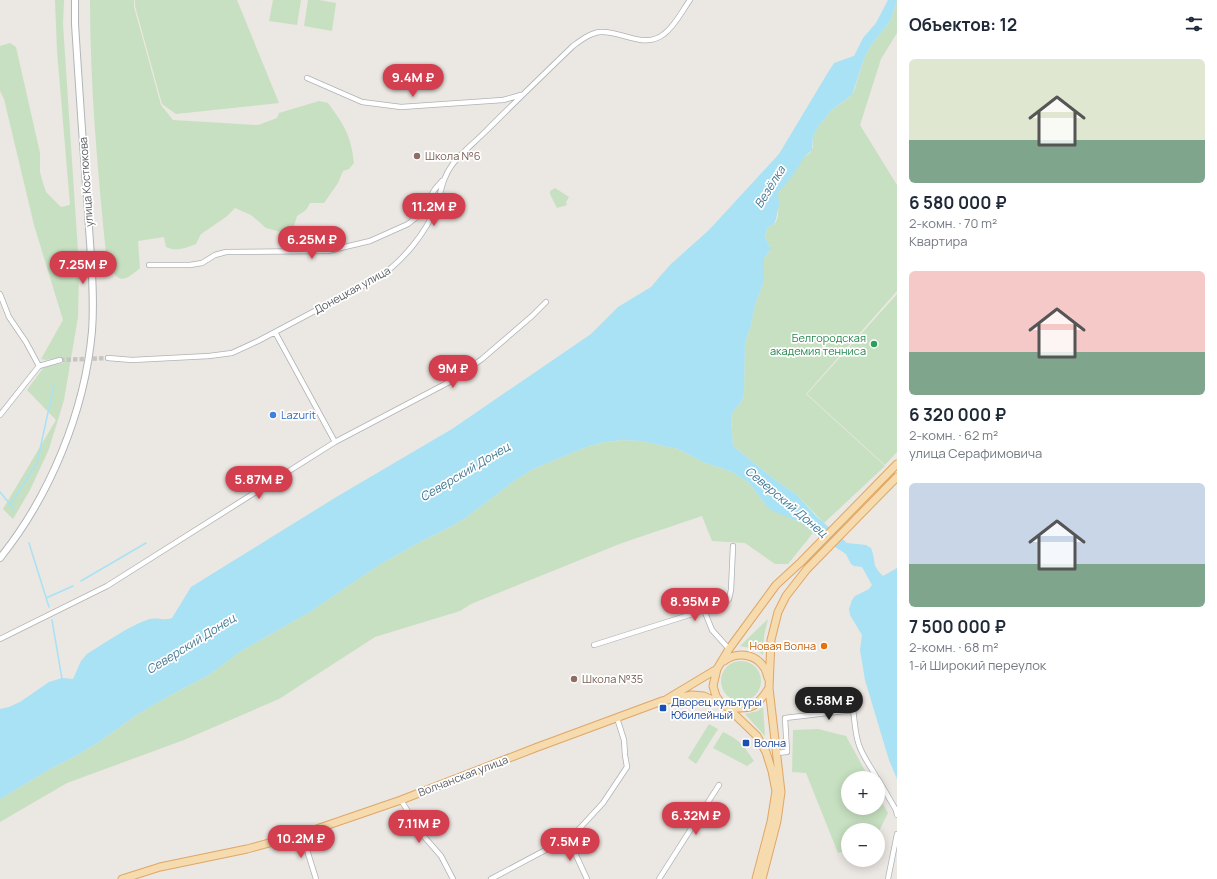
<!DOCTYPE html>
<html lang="ru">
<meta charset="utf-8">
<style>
:root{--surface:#fff;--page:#f6f6f7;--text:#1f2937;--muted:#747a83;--accent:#d43f50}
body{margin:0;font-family:Manrope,sans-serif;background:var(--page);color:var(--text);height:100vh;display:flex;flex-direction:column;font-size:15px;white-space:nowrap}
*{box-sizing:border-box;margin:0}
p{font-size:13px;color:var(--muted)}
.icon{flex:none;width:22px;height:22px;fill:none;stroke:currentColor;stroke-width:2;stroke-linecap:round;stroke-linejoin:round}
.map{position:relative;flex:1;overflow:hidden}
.side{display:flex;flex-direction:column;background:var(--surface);width:320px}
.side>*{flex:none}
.fabs{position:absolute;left:841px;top:771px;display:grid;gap:8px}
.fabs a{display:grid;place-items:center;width:44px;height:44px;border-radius:50%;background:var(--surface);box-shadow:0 2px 10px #0003;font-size:20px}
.price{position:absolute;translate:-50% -34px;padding:0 9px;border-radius:14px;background:var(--accent);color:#fff;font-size:13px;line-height:26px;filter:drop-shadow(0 1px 2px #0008)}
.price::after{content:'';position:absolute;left:50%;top:24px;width:12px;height:9px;margin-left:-6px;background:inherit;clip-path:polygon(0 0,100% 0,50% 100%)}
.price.selected{background:#222;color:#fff}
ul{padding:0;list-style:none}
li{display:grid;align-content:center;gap:8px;height:212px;padding:0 12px}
li span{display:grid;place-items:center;height:124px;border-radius:6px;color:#555}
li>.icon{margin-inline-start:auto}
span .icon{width:72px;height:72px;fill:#fffc;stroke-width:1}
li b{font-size:17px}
h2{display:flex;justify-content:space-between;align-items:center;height:48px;padding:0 12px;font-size:17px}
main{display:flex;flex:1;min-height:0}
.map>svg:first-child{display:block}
.green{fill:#c7e0c1}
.water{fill:#a8e2f4}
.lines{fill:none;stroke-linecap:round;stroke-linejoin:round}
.stream{stroke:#a8e2f4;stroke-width:1.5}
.minor-tunnel{stroke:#c7c5c2;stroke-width:4.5;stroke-dasharray:4.5 2;stroke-linecap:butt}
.minor-casing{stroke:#afb3b6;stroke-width:6}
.secondary-casing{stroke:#b1b5b8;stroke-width:8}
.primary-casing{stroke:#e0a666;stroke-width:9}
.minor{stroke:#fff;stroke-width:4.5}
.secondary{stroke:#fff;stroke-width:6}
.primary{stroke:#f5dbad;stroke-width:7}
.education-dot{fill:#8d6e63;stroke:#fff;stroke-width:1.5}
.leisure-dot{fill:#2e9e5b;stroke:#fff;stroke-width:1.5}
.shop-dot{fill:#3f7fe0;stroke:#fff;stroke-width:1.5}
.food-dot{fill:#e8710a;stroke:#fff;stroke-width:1.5}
.transit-dot{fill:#1a4fb4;stroke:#fff;stroke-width:1.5}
.labels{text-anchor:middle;stroke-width:3.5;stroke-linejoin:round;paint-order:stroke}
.education-label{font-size:11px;fill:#785e54;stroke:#fff;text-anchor:start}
.street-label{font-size:11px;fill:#5a5e61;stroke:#fff}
.leisure-label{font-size:11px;fill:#27864d;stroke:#fff;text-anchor:end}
.shop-label{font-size:11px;fill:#366cbe;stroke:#fff;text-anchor:start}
.food-label{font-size:11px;fill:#c56008;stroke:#fff;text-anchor:end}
.transit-label{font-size:11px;fill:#164399;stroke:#fff;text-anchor:start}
.water-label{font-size:12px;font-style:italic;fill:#437993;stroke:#fff}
</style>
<main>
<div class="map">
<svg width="897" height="879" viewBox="0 0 897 879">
<rect width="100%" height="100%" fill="#ebe7e2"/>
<path class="green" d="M55,0h9l-1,24 16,243 -1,50 -14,83 -15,49 -19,41 -17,29 -10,-10 53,-89 -29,-30 17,-23 19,-4 -1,-6 -16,3 -5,-1 22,-39 -29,-95 -30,-126 -4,-8v-45l10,-3 6,4 24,106v19l3,11 3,9 15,15 9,-2 -13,-154z
M90,0h44v7l27,98 12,15 85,5 19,-7 2,-5 40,-12 9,2c16,22 23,32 26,60l-5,6 -6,2 -5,12 -14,20h-14l-4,7 -9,6 -3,10 -9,7 -19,-5 -15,-13 -16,-7 -9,9 -25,17 -5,10c-11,4 -19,8 -30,3l-2,-10 -26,4 2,27c-17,15 -22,15 -33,-5 -9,-88 -17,-175 -17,-263z
M135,0h102l42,103 -103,11 -14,-10 -27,-98z
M273,0h28l-4,25 -28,-4z
M308,0h11l17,3 -4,28 -28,-5z
M897,0v33l-16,26 -21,66 37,60v106l-91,103 79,72 -61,57 -27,-28 -23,-16 -41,-33 -2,-28 2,-6 8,-10 3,-8 1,-51 6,-18 4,-20 9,-24v-23l5,-6 1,-6c-5,-5 -5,-12 -2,-19 2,-1 4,-2 6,-3 7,-6 3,-24 4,-31l27,-37 5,-3 3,-6v-11l5,-9 14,-17 18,-13 4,-6 11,-35 7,-12 19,-24z
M555,188l14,9 -3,5 1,3 -10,3 -7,-14v-3z
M897,294v158l-12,13 -78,-71z
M622,440l19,1 37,8 25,13 27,9 18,11 17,22 23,13 16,7 9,9 -25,31h-13l-30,-21 -33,-2 -10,-25 -80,27 -151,61 -11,7 -85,26 -96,62 -95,41 -117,43 -67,39v-23l50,-30 24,-12 25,-15 36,-26 32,-19 42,-22 32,-24 69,-39 66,-45 44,-25 32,-16 15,-9 50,-38 16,-10 56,-23 16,-4z
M768,619l-4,17 -1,19 -8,-6 -15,-3z
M721 681a20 20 0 1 1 40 0a20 20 0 1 1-40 0Z
M763,706l2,30 -20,-22 13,-3z
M709,724l9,5 -22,35 -8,-6z
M818,729l28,7 23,42h-21v30h30v-13l10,18 -10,20v-3h-30v20l-10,3 -32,-80 -14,-1 1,-42z
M723,732c17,8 21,14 31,29l-7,5 -34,-18z"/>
<path class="water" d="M888,0h9l-6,20 -19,24 -7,12 -13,39 -20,15 -14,17 -5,9 -1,14 -7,6 -12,19 -15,18 1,11 -3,15 -2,5 -6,3c-5,11 -1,13 3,22l-7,9v23l-9,24 -4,20 -6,18 -1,51 -3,8 -8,10 -2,6 2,28 41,33 23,16 19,21 31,27 19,2 5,3 2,6 2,12 4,6 4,4 14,-8v211l-8,-19 -24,-80 -5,-30 2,-15 -12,-20 -1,-6 3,-9 3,-4 14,-7 3,-4 -10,-18 -8,-1 -3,-2 -5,-10 -33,-21 -9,-9 -33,-14 -6,-6 -17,-22 -18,-11 -27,-9 -25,-13 -37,-8 -19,-1 -17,2 -16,4 -56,23 -16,10 -50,38 -15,9 -32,16 -44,25 -66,45 -69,39 -32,24 -42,22 -32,19 -36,26 -25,15 -24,12 -50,30v-90l9,-2 11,-5 29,-20 13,-4 11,1 8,-18 6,-7c18,-11 43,-29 63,-35 8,-2 15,2 22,-1l19,-31 147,-91 114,-67 139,-95 27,-27 33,-20 11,-13 9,-10 38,-34 70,-76 48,-80 7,-11 20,-7 9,-18 13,-15z"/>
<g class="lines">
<path class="stream" d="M0,492l14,17
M10,505l27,-42 17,-78
M29,543l20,64
M81,581l65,-38
M46,598l27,-12
M52,620l10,59"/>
<path class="minor-tunnel" d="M60,360l48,-2"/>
<g class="minor-casing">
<path id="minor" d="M307,78l55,24 39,5 102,-7 18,-5
M149,265h41l12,-2 13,-8 11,-3 102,-1 42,-10 38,-17 10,-8 17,-27 7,-8
M0,294l9,23 17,25 13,24
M108,358l24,2 77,-4 23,-3 26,-12 121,-64c24,-16 47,-44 58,-72 4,-14 6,-28 15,-40 9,-12 23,-23 34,-34 29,-29 58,-57 87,-85 8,-6 17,-13 27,-14 21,-2 44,18 64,2 11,-8 18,-23 26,-34
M0,415l39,-49 21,-6
M335,442l116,-61 31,-22 50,-43 14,-14
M704,610l8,20 17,19
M0,639l107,-53 228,-144 -60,-110
M594,645l130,-41 5,-5 2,-9 2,-44
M776,753l11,-1 -2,-34 68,-8c2,12 2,24 6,35 4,12 12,22 18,33
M878,779l18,31 1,5
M401,800l19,32 21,24 12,23
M302,834l14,45
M568,838l19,41
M491,879l77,-41 12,-10 23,-25 24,-36 -2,-12 -1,-15 -7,-22
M659,879l60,-94
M888,879l9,-45"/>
</g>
<g class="secondary-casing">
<path id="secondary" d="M0,558c50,-62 85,-147 92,-227 3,-39 -2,-81 -4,-120 -5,-63 -9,-125 -13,-187v-24"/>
</g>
<g class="primary-casing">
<path id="primary" d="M724,661c12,-9 30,-8 39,5 3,3 4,8 5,12
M667,699l50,-30
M721,703l-5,-7 -3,-10 4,-17 12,-20 47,-64 25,-23 96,-98
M727,707c24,3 29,1 42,-19
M122,879l38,-12 87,-18 55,-15 99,-34 134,-52 127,-47 30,-6 12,1 23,11 30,29 9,16 6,19 4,20 -5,31 -15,57
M762,879l15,-58 4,-29 -12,-104 2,-48 7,-28 8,-16 21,-27 90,-92"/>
</g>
<use href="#minor" class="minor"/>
<use href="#secondary" class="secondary"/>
<use href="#primary" class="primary"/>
</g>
<g class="education-dot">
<circle cx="417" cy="156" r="4"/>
<circle cx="574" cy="679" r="4"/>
</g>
<circle class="leisure-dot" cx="874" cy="344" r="4"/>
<circle class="shop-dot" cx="273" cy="415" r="4"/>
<circle class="food-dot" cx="824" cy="646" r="4"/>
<g class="transit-dot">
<rect x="659" y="704" width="8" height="8" rx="2"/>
<rect x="742" y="739" width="8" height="8" rx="2"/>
</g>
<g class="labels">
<g class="education-label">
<text x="425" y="160">Школа №6</text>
<text x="582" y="683">Школа №35</text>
</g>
<g class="street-label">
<text transform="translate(86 182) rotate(-94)" y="4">улица Костюкова</text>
<text transform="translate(352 290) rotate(-29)" y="4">Донецкая улица</text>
<text transform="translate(463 776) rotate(-21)" y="4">Волчанская улица</text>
</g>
<g class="leisure-label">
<text x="866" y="342">Белгородская<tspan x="866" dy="13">академия тенниса</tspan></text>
</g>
<g class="shop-label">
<text x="281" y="419">Lazurit</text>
</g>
<g class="food-label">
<text x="816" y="650">Новая Волна</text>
</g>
<g class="transit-label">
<text x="671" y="706">Дворец культуры<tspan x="671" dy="13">Юбилейный</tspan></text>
<text x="754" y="747">Волна</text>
</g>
<g class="water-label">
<text transform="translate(770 187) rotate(-58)" y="4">Везёлка</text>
<text transform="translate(465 472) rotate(-31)" y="4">Северский Донец</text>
<text transform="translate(786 502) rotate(40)" y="4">Северский Донец</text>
<text transform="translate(191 644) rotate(-32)" y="4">Северский Донец</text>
</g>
</g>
</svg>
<div class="fabs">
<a>+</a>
<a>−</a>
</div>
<b class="price" style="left:413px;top:98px">9.4M ₽</b>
<b class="price" style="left:434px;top:227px">11.2M ₽</b>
<b class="price" style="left:312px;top:260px">6.25M ₽</b>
<b class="price" style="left:83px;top:285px">7.25M ₽</b>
<b class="price" style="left:453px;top:389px">9M ₽</b>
<b class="price" style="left:259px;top:500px">5.87M ₽</b>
<b class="price" style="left:695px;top:622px">8.95M ₽</b>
<b class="price selected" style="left:829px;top:721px">6.58M ₽</b>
<b class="price" style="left:696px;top:836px">6.32M ₽</b>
<b class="price" style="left:419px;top:844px">7.11M ₽</b>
<b class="price" style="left:301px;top:859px">10.2M ₽</b>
<b class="price" style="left:570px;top:862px">7.5M ₽</b>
</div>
<section class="side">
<h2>Объектов: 12<svg class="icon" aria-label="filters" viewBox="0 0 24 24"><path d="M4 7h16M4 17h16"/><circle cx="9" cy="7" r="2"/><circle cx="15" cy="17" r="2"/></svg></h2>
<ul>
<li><span style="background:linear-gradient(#dfe7d0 65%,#7fa58c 0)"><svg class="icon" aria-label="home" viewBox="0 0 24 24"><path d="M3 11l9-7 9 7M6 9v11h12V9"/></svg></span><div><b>6 580 000 ₽</b><p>2-комн. · 70 m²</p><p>Квартира</p></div></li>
<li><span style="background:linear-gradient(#f6c9c9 65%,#7fa58c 0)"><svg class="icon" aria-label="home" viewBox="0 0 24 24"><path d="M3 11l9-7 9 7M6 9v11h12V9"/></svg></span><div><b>6 320 000 ₽</b><p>2-комн. · 62 m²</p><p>улица Серафимовича</p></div></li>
<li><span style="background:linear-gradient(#c9d6e8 65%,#7fa58c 0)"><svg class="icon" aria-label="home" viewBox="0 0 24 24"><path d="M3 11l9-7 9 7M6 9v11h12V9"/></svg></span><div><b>7 500 000 ₽</b><p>2-комн. · 68 m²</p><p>1-й Широкий переулок</p></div></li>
</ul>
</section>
</main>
